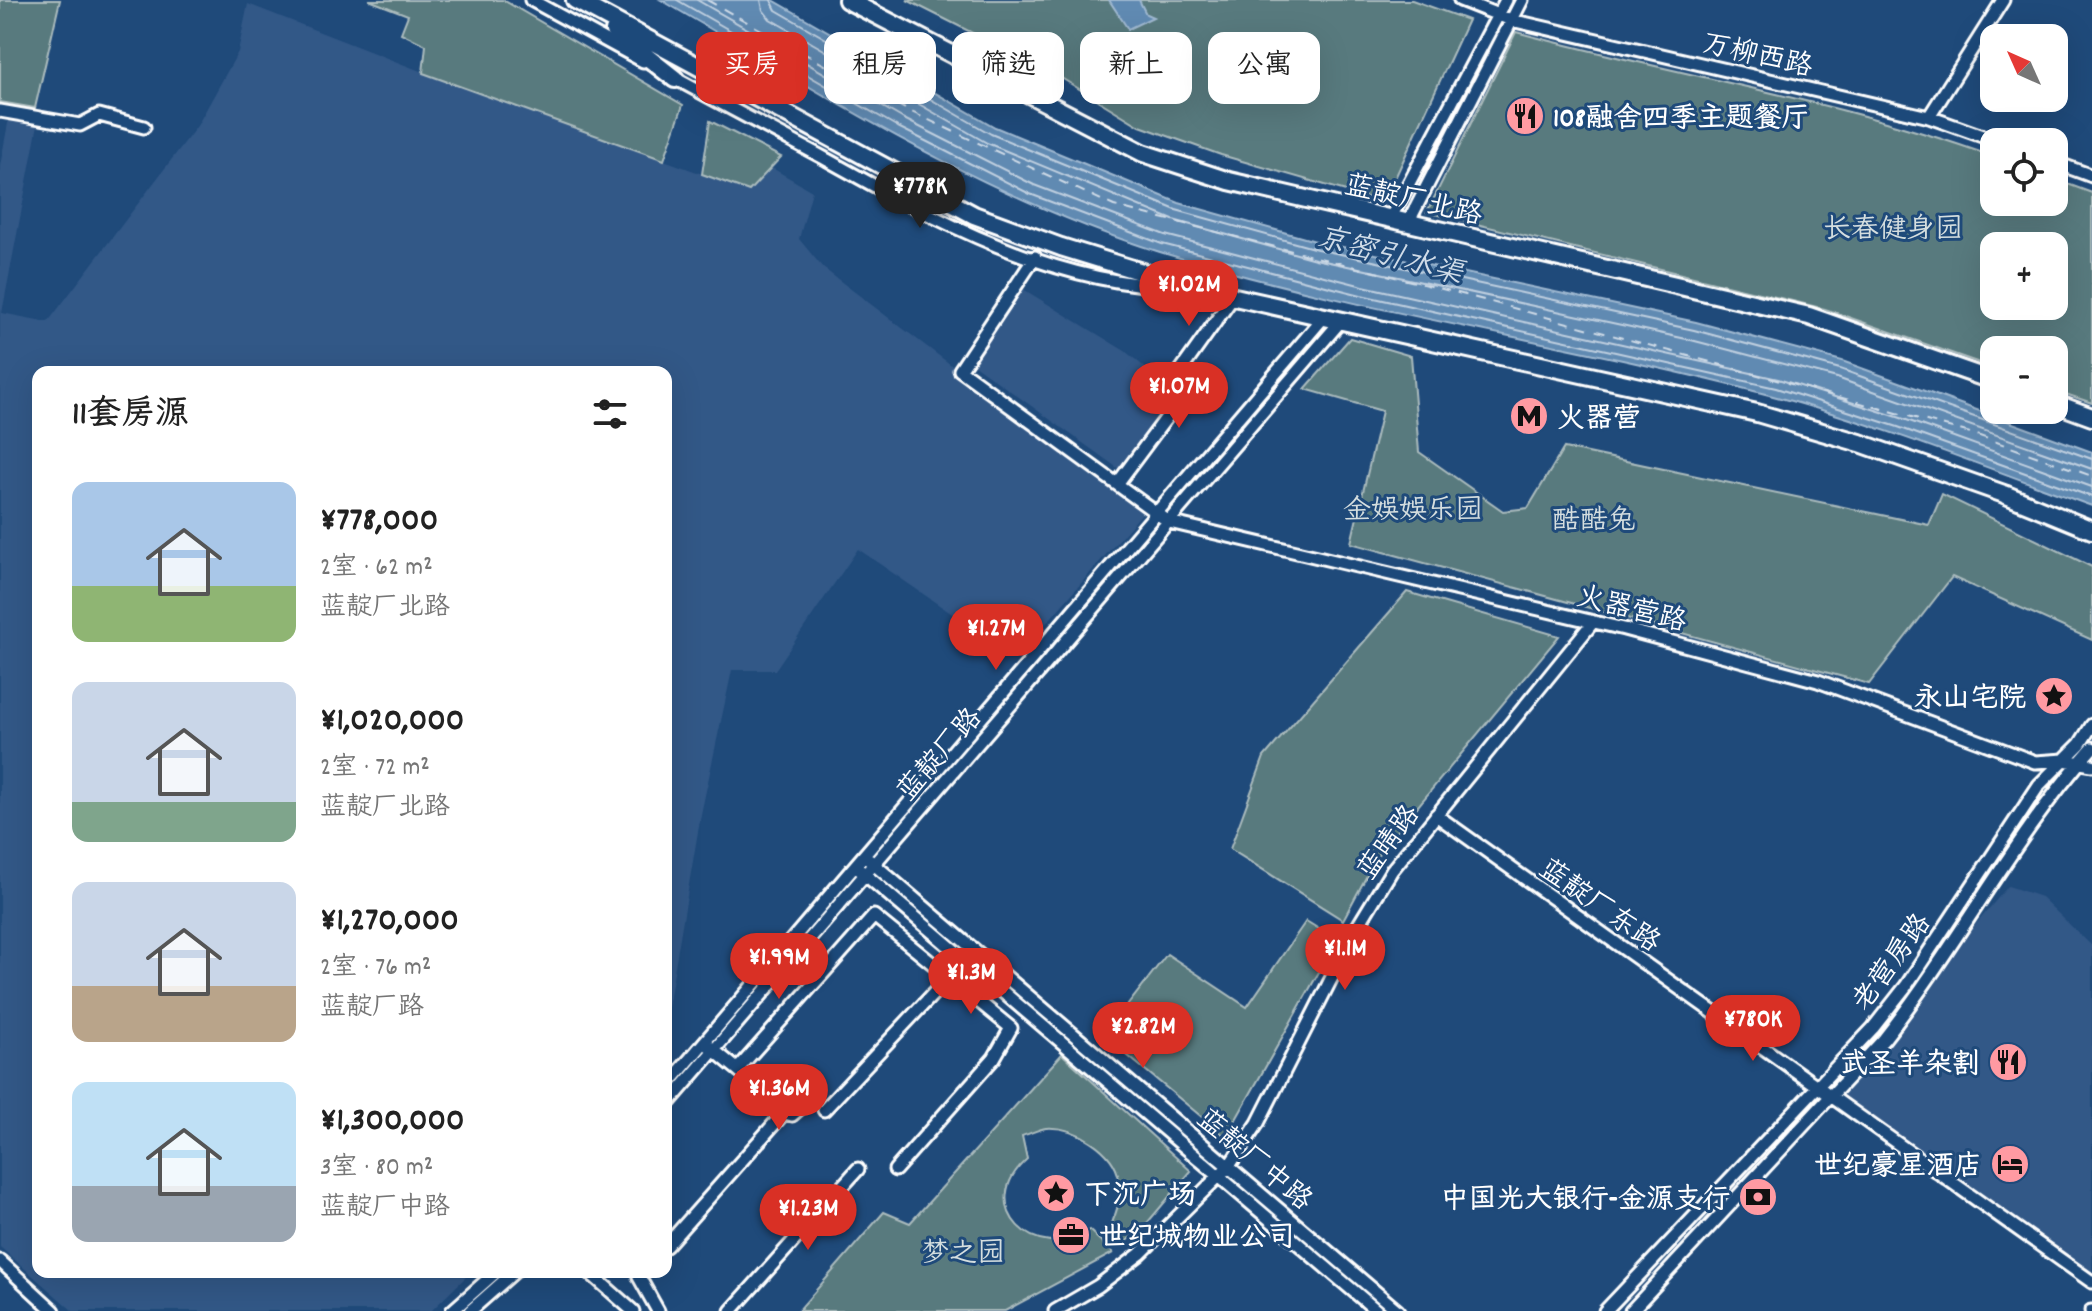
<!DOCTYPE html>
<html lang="zh">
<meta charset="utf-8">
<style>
:root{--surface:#fff;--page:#f6f6f6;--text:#222;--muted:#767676;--accent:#d93025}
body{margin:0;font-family:Dekko,"LXGW WenKai TC",sans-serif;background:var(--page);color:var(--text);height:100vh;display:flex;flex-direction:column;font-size:30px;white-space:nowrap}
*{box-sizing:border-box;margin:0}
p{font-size:26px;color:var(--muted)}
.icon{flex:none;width:44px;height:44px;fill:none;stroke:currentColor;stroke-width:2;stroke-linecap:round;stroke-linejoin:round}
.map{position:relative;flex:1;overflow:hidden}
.details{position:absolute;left:32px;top:366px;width:640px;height:912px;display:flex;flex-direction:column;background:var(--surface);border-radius:16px;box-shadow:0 8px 32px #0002}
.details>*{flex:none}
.guide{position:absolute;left:696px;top:32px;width:760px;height:72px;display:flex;gap:16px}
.needle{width:52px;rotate:315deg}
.tools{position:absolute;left:1980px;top:24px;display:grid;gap:16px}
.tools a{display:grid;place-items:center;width:88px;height:88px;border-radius:16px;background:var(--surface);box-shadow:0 8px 32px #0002;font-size:40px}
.price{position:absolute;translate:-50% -68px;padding:0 18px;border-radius:28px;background:var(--accent);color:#fff;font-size:26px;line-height:52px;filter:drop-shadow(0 2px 4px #0008)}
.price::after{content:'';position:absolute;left:50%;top:48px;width:24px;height:18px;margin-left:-12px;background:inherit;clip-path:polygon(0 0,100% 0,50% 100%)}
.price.selected{background:#222;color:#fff}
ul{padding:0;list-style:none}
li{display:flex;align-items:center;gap:24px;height:200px;padding:0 40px}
li span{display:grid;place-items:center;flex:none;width:224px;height:160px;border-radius:16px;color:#555}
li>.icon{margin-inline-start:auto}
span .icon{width:96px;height:96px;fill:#fffc;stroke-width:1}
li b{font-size:34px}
h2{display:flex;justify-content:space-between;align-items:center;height:96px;padding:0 40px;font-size:34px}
.pill{padding:0 28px;border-radius:16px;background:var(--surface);box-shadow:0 8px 32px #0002;font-size:28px;line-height:72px}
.pill.selected{background:var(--accent);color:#fff}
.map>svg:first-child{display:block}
.built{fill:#325887}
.green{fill:#587a7e;stroke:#acbcbe;stroke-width:2;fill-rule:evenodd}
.water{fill:#618ab2;stroke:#a0b9d1;stroke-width:2}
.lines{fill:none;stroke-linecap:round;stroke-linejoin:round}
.shore{stroke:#c0d0e0;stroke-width:2}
.ferry{stroke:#d0dce8;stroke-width:2;stroke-dasharray:10 8;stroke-linecap:butt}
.minor-casing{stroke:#fff;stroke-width:17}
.highway-casing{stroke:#fff;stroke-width:22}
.minor{stroke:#1f4a7a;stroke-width:11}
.highway{stroke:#1f4a7a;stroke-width:16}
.labels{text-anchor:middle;stroke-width:6;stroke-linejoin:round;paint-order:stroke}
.street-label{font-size:28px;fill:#fff;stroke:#1f4a7a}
.poi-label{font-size:28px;font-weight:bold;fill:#fff;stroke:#1f4a7a;text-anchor:start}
.park-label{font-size:28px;fill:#d5dedf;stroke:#1f4a7a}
.water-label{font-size:30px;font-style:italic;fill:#d0dce8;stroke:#1f4a7a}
</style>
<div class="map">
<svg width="2092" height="1311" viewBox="0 0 2092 1311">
<rect width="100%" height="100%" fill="#1f4a7a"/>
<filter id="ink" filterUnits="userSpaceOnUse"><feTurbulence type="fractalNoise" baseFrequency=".0125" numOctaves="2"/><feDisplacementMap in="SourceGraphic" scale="16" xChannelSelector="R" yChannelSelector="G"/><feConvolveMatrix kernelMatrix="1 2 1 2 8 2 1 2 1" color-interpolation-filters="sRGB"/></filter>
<g filter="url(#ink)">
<path class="built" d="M248,4l180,70 321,117 23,-23 40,23 -13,48 24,29 321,243 -128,147 -158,-109 -83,121h-43l-31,144 -35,205v-647h-628v900h433l-40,39h-358l-73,-64v-1081l9,-48 29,6 -36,189 46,9 149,-196 41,-74z
M1023,289l102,62 51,42 -57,76 -149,-107z
M2008,886l33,11 51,49v336l-261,-185z"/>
<path class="green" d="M0,0h60l-25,108 -35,-6z
M369,0h134l180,105 -19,55 -241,-87 3,-28 -25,-12 7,-18z
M907,0h505l56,20 -84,182 -163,-47 -81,-29 -82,-50z
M1516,32c159,43 324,68 478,125v45h60v-23l38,14v210l-38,-13v-40h-60v18l-169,-59 -398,-97zM1994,246h60v60h-60z
M710,121l71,36 -32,34 -47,-17z
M1350,338l61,18 8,96 84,59 25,-3 36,-60 365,77 13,-31 150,73v73l-140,-63 -83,107 -518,-141 31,-132 -77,-22z
M1407,592l152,44 -180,217 -36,67 -113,-71 34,-92z
M1306,921l31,19 -111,197 -122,-101 63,-82 80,53z
M1062,1054l129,117 -48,57 -23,18 -12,-13c7,-18 15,-34 11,-54 -5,-29 -44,-53 -73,-51 -7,1 -17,6 -24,8l5,23c-53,47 7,107 62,71l24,23 -108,58h-207l86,-99 26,11z"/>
<path class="water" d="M661,0h112l222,127 184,76 140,39 377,80 146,39 250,91v54c-105,-38 -211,-81 -319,-110 -203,-54 -412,-82 -613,-144 -178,-55 -338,-159 -499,-252z
M1109,0h30l7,14 7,3 -25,12z"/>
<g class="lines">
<path class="shore" d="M677,0l221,127 132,67 132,50 199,51 415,93 122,39 194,70
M697,0l205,118 132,67 131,50 198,51 415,93 123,39 191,69
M761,0l2,10 7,9 217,124 186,77 142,39 376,81 146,38 255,91
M771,0l5,10 215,124 185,76 141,39 377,81 146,39 252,90"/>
<path class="ferry" d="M707,0l198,109 209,97 344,87 516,141 118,42"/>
<g class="minor-casing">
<path id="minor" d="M531,0l112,61
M1460,0l51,20 418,97 70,25
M669,75c51,28 103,55 155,83 108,60 229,128 356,129
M0,111l80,14 19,-10 45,12
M1929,117l74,-117
M2054,162l38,14
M1390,219l116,-219
M1408,223l114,-223
M1035,257l-75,113 209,152 455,107 194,52 217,81 29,-2 28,5
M1117,484l70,-94 -13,-10 59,-83
M1436,815l656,467
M869,860l529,451
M861,871l516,440
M710,1047l66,54 3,10 13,4 8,-7 -1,-7 -11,-8 -12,8
M738,1069l136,-153 75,61
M666,1087l657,-769
M666,1106l674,-784
M824,1110l125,-133 62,51 -17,30 -99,112
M666,1246l117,-132
M0,1261l54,50
M589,1272l44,39
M643,1272l-4,5 19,34
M452,1311l44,-39
M470,1311l44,-39
M731,1311l127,-142
M1055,1311l43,-25 42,-32 89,-88 29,-43 100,-197 34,-56 201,-248
M1605,1311l268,-283 33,-42 133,-201 41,-41 12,-19
M1631,1311l253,-272c74,-94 129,-202 208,-291
M2091,1311h1"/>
</g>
<g class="highway-casing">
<path id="highway" d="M575,0l399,215 87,32 133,41 563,125 103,30 144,51 88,36
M847,0l296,153 86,28 580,135 185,65
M614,31l61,48
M2054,403l38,14"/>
</g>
<use href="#minor" class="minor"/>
<use href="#highway" class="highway"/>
</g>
</g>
<defs>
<g id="restaurant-disc" transform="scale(2)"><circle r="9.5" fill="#ff9aa2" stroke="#1f4a7a"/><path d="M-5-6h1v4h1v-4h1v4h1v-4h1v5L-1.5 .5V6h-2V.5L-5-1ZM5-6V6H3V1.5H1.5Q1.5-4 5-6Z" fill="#111"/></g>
<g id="metro-disc" transform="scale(2)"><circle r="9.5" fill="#ff9aa2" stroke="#1f4a7a"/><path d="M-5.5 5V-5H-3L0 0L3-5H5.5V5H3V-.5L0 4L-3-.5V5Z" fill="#111"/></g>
<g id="sight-disc" transform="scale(2)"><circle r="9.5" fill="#ff9aa2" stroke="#1f4a7a"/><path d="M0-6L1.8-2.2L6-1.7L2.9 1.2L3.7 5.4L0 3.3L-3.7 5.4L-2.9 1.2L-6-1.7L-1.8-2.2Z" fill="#111"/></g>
<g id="hotel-disc" transform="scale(2)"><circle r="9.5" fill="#ff9aa2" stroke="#1f4a7a"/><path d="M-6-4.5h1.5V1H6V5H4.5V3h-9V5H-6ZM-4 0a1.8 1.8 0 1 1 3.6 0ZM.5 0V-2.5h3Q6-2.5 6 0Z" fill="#111"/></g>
<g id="bank-disc" transform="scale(2)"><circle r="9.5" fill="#ff9aa2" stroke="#1f4a7a"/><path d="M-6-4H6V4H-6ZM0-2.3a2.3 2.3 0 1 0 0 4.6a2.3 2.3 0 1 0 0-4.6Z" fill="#111"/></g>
<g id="office-disc" transform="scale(2)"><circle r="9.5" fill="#ff9aa2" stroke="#1f4a7a"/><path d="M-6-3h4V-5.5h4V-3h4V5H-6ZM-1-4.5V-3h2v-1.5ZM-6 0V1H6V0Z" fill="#111"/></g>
</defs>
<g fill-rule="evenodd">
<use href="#restaurant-disc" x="1525" y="116"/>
<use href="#metro-disc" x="1529" y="416"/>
<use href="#sight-disc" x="2054" y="696"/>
<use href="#restaurant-disc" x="2008" y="1062"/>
<use href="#hotel-disc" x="2010" y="1164"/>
<use href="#sight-disc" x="1056" y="1193"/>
<use href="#bank-disc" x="1758" y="1197"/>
<use href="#office-disc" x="1071" y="1235"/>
</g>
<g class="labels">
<g class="street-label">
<text transform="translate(1758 53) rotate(13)" y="10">万柳西路</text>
<text transform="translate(1414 198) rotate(13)" y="10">蓝靛厂北路</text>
<text transform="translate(1632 607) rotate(14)" y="10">火器营路</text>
<text transform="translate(938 753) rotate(-49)" y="10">蓝靛厂路</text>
<text transform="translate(1387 841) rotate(-54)" y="10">蓝晴路</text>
<text transform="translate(1601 904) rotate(35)" y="10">蓝靛厂东路</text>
<text transform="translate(1890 961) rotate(-54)" y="10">老营房路</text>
<text transform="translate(1256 1158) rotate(40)" y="10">蓝靛厂中路</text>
</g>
<g class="poi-label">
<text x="1553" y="126">108融舍四季主题餐厅</text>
<text x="1557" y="426">火器营</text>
<text x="2026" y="706" text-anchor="end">永山宅院</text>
<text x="1980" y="1072" text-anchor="end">武圣羊杂割</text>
<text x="1982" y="1174" text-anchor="end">世纪豪星酒店</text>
<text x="1084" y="1203">下沉广场</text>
<text x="1730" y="1207" text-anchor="end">中国光大银行-金源支行</text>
<text x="1099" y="1245">世纪城物业公司</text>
</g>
<g class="park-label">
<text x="1893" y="237">长春健身园</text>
<text x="1413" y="518">金娱娱乐园</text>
<text x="1594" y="528">酷酷兔</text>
<text x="963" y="1261">梦之园</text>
</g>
<g class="water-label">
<text transform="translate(1390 254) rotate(15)" y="10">京密引水渠</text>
</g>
</g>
</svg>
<div class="tools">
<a><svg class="needle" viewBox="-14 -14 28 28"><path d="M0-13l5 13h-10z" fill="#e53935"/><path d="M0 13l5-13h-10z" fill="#767676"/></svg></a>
<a><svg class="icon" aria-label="locate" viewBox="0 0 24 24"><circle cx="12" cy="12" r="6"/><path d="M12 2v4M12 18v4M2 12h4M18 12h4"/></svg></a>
<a>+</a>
<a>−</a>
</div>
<b class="price selected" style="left:920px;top:230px">¥778K</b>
<b class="price" style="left:1189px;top:328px">¥1.02M</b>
<b class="price" style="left:1179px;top:430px">¥1.07M</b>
<b class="price" style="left:996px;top:672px">¥1.27M</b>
<b class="price" style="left:1345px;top:992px">¥1.1M</b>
<b class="price" style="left:779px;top:1001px">¥1.99M</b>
<b class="price" style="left:971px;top:1016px">¥1.3M</b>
<b class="price" style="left:1753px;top:1063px">¥780K</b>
<b class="price" style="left:1143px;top:1070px">¥2.82M</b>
<b class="price" style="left:779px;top:1132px">¥1.36M</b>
<b class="price" style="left:808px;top:1252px">¥1.23M</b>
<div class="guide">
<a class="pill selected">买房</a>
<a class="pill">租房</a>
<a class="pill">筛选</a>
<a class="pill">新上</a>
<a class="pill">公寓</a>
</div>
<section class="details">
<h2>11套房源<svg class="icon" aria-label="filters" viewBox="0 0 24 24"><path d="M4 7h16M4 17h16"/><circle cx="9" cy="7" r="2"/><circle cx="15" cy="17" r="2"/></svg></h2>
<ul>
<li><span style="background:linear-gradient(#a9c7e8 65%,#8fb573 0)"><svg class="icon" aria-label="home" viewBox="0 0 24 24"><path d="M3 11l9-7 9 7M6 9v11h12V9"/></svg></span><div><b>¥778,000</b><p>2室 · 62 m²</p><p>蓝靛厂北路</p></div></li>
<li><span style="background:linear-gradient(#c9d6e8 75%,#7fa58c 0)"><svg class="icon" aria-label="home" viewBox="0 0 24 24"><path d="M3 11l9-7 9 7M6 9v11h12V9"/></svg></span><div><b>¥1,020,000</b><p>2室 · 72 m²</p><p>蓝靛厂北路</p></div></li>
<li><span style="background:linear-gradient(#c9d6e8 65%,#b9a48a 0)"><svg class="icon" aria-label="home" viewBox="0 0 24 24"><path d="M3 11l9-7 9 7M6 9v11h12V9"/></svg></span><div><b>¥1,270,000</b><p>2室 · 76 m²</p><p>蓝靛厂路</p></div></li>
<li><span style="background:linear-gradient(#bfe0f5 65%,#9aa5b1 0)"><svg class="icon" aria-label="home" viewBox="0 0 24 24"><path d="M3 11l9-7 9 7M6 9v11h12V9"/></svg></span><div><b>¥1,300,000</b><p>3室 · 80 m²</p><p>蓝靛厂中路</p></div></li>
</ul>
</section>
</div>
